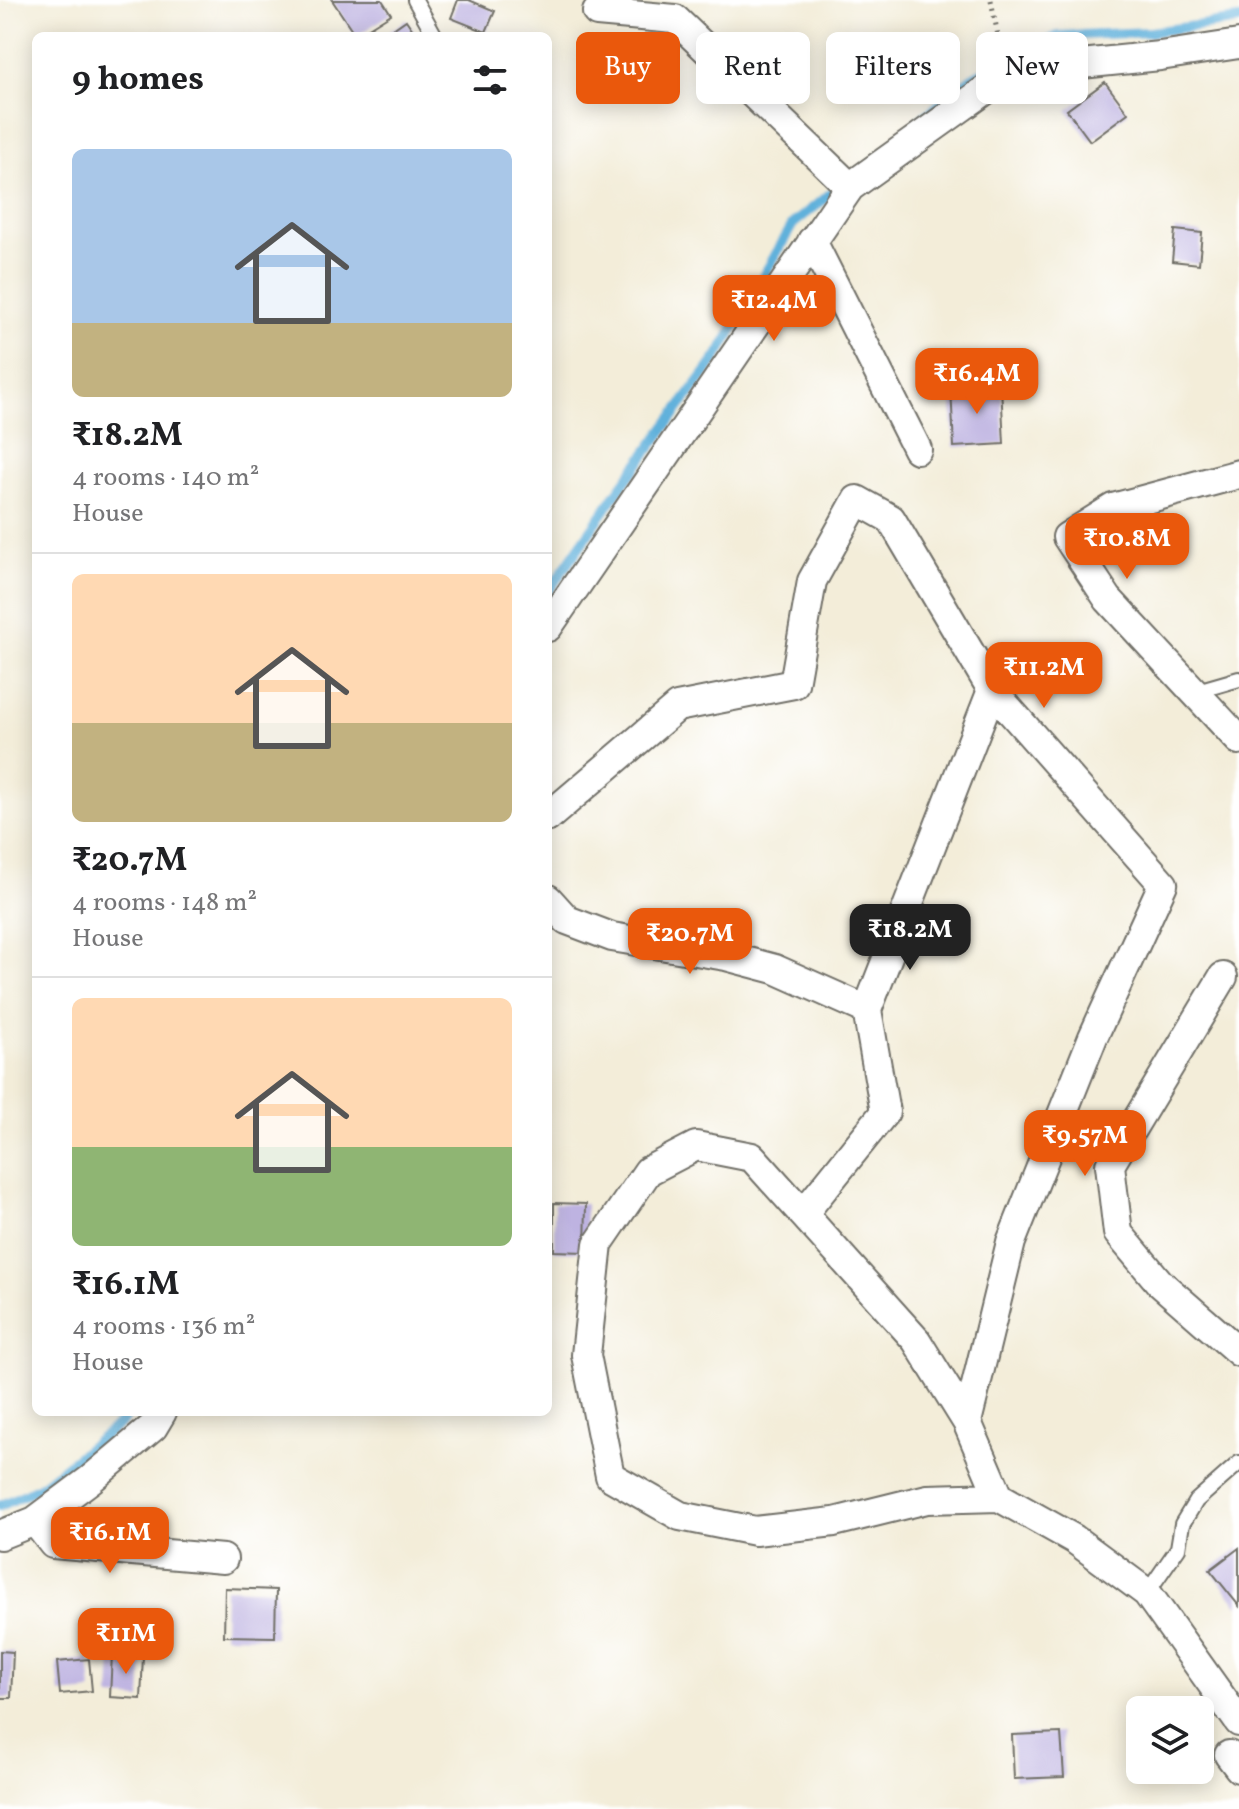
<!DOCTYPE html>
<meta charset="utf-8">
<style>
:root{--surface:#fff;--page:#f6f6f6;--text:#202124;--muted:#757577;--line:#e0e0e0;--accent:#ea580c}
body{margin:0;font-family:Vollkorn,serif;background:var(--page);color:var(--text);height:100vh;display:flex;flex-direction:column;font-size:30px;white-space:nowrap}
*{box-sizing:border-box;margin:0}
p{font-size:26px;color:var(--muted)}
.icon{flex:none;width:44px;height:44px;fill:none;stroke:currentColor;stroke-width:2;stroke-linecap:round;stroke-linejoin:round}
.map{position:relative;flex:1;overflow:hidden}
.drawer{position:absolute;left:32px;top:32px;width:520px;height:1384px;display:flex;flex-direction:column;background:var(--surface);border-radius:12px;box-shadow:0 4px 20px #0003}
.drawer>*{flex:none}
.banner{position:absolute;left:576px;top:32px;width:542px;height:72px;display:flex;gap:16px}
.fabs{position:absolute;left:1126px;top:1696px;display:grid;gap:16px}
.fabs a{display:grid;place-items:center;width:88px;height:88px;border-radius:12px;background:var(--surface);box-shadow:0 4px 20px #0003;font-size:40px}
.price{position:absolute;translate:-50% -68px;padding:0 18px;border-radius:16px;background:var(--accent);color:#fff;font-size:26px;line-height:52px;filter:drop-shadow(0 2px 4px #0008)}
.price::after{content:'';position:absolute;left:50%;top:48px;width:24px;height:18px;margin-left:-12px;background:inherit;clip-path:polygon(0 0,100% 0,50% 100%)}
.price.selected{background:#222;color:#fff}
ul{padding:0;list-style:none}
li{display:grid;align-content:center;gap:16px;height:424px;padding:0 40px}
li+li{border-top:2px solid var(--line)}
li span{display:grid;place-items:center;height:248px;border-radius:12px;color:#555}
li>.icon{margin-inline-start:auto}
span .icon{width:144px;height:144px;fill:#fffc;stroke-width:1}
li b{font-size:34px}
h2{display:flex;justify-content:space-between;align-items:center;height:96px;padding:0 40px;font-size:34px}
.chip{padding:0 28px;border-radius:12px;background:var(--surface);box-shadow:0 4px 20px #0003;font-size:28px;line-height:72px}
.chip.selected{background:var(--accent);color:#fff}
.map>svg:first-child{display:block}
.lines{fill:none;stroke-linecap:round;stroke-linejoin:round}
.stream{stroke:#61b1db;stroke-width:10}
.building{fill:#beb3e1}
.service-casing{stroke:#716f68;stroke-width:18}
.minor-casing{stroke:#716f68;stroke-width:32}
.path{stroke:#716f68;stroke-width:5;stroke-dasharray:2 6;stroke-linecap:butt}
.service{stroke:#fff;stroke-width:14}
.minor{stroke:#fff;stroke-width:28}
</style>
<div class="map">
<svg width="1239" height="1809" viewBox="0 0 1239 1809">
<rect width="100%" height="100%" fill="#fff"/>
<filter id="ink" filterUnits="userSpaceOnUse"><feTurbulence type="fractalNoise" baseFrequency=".0125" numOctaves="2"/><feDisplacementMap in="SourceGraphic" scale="16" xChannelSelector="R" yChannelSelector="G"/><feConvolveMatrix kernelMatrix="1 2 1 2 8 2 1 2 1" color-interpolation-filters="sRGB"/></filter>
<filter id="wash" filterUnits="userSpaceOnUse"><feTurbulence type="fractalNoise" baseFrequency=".006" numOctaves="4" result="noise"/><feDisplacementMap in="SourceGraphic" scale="32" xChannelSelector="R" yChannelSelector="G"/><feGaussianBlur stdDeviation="1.8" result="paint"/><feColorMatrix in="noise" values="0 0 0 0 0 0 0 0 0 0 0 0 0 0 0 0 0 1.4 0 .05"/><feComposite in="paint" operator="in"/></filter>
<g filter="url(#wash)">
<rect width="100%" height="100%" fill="#f3edd9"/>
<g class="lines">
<path class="stream" d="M1031,49l27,-13 93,-4 88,-12
M918,122l54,-44 11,-6
M548,592l68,-98 101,-137 76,-133 42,-34
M0,1506l40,-19 84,-67 5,-8"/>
</g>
<g id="blocks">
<path class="building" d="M332,0h50l9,14 -35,22z
M458,0h11l26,11 -9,21 -35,-14z
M406,20l11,16h-34z
M1105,82l23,31 -38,28 -23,-31z
M1175,230l27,3 -3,31 -27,-3z
M1001,386l3,58 -50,3 -3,-59z
M554,1203l32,1 -1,48 -31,-1z
M1239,1548v58l-29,-36z
M225,1588l51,2 -1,47 -51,-1z
M0,1651l13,1 -2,46h-11z
M112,1654l31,2 -2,43 -31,-2z
M89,1659l3,32 -32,3 -3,-32z
M1061,1733l3,44 -50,2 -2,-44z"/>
</g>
</g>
<g filter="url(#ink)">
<use href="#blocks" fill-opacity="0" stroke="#716f68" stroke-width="2"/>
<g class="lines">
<g class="service-casing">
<path id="service" d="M415,0l20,36
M1194,692l45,-13
M1147,1593l31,-45 4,-24 14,-23 43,-38"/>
</g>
<g class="minor-casing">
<path id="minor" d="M597,12l78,7 175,168
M812,241l105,208
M1239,474l-126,34 -46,29 41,62 131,141
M548,627l302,-440 162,-116 148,-15 79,-12
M548,817l129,-110 117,-23 18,-103 45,-81 34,19 101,171 171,194 -70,153 -82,205 -44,180
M548,899l19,21 45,17 114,19 49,13 92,41
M1223,977l-113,188 8,68 42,50 79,69
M803,1214l82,-102 -18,-102 125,-320
M999,1497l-32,-75 -51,-82 -164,-183 -56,-11 -48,25 -50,73 -12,111 24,121 70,40 75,15 79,-9 93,-23 72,-2 75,42 73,54 92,129
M35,1521l18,23 170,15
M0,1535l35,-14 56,-42 62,-52 9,-15
M1229,1755l10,13"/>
</g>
<path class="path" d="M991,0l9,46"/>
<use href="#service" class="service"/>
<use href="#minor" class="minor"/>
</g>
</g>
</svg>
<div class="fabs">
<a><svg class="icon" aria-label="layers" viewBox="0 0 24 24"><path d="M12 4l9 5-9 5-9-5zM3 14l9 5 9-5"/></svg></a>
</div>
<b class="price" style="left:774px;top:343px">₹12.4M</b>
<b class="price" style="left:977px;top:416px">₹16.4M</b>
<b class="price" style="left:1127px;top:581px">₹10.8M</b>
<b class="price" style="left:1044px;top:710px">₹11.2M</b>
<b class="price selected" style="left:910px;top:972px">₹18.2M</b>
<b class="price" style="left:690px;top:976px">₹20.7M</b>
<b class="price" style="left:1085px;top:1178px">₹9.57M</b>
<b class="price" style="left:110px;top:1575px">₹16.1M</b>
<b class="price" style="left:126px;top:1676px">₹11M</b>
<div class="banner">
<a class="chip selected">Buy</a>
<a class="chip">Rent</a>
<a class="chip">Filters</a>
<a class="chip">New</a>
</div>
<section class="drawer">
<h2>9 homes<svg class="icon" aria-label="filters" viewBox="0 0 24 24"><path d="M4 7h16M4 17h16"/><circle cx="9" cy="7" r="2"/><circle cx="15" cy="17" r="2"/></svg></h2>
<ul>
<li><span style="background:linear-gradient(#a9c7e8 70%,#c2b280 0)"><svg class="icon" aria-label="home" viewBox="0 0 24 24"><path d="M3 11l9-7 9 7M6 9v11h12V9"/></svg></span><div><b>₹18.2M</b><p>4 rooms · 140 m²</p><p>House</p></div></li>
<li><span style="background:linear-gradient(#ffd9b3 60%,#c2b280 0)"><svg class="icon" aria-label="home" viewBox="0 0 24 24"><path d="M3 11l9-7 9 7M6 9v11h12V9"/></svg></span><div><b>₹20.7M</b><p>4 rooms · 148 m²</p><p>House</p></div></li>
<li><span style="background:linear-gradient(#ffd9b3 60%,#8fb573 0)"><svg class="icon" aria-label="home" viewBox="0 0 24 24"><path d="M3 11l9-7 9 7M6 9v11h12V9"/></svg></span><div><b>₹16.1M</b><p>4 rooms · 136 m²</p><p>House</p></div></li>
</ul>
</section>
</div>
